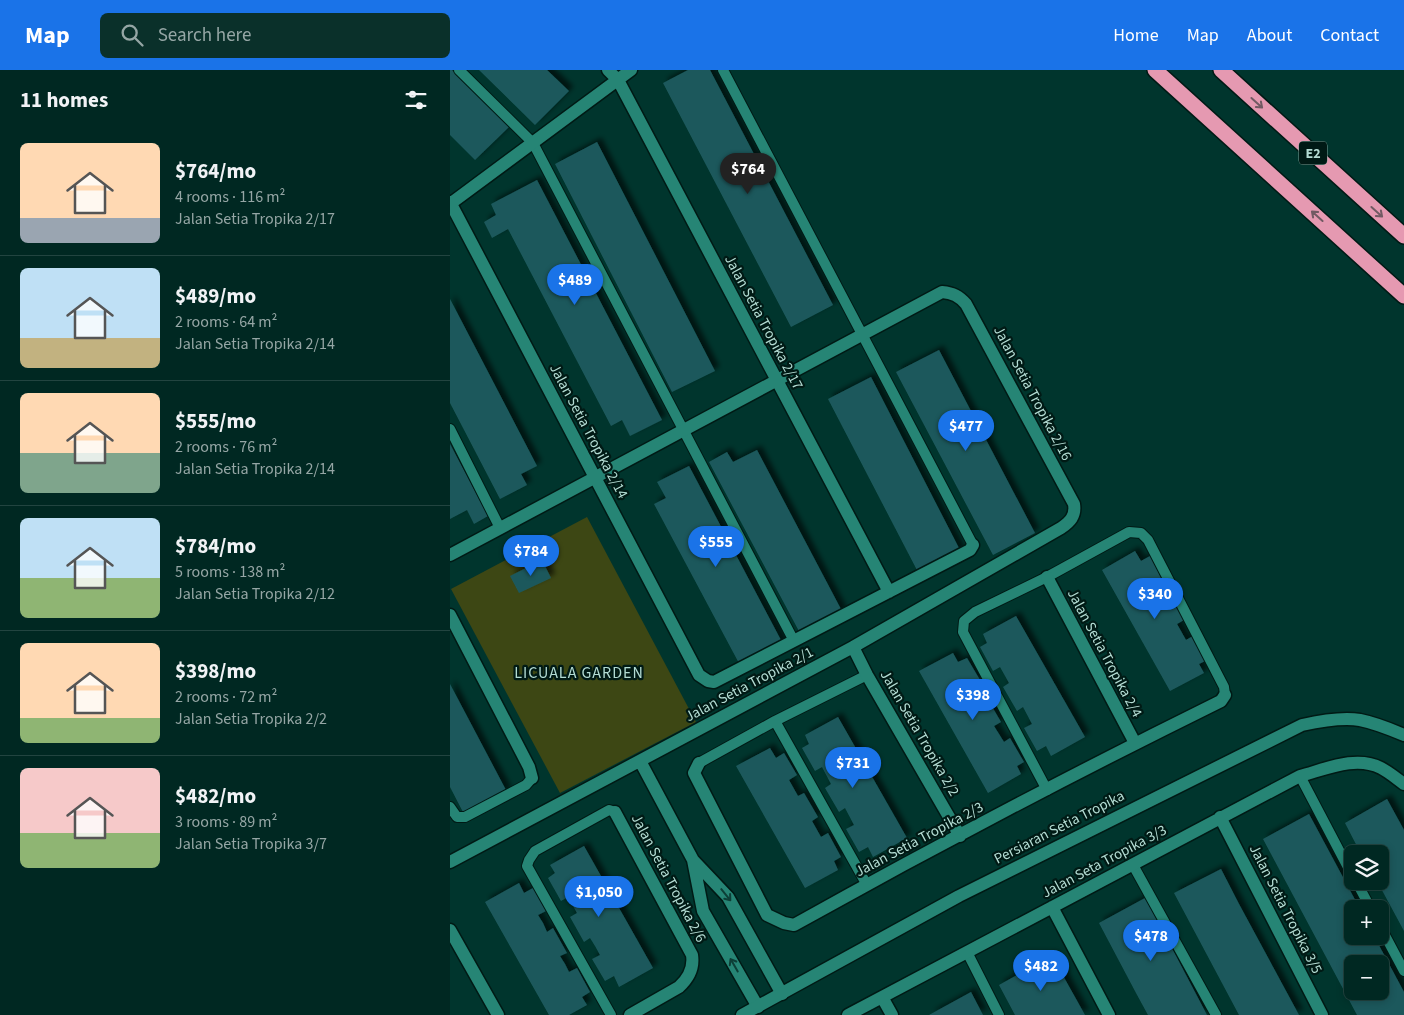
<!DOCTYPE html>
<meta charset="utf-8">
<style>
:root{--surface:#002822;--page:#0a302a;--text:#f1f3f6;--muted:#95a6a5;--line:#224440;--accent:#1a73e8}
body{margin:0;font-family:"Source Sans 3",sans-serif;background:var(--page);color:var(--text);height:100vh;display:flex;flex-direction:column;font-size:19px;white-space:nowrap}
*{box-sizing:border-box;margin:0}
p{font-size:16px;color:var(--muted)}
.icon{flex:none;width:28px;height:28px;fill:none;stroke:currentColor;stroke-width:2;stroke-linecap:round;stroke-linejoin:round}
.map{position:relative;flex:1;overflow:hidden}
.side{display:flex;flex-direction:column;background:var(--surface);width:450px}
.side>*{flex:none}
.fabs{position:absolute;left:894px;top:775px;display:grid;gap:10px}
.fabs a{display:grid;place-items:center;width:45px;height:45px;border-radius:8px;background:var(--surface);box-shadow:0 2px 8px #0003,0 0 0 1px var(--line);font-size:25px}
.price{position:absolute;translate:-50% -42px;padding:0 11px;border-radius:18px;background:var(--accent);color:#fff;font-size:16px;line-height:32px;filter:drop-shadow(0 1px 2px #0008)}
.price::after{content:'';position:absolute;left:50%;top:30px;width:15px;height:11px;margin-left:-8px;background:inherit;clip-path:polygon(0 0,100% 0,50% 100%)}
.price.active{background:#222;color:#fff}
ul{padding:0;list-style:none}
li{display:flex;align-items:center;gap:15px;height:125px;padding:0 20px}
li+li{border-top:1px solid var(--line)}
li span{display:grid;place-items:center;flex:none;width:140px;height:100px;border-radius:8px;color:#555}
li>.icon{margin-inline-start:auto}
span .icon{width:60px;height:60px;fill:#fffc;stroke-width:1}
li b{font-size:21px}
h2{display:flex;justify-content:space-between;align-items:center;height:60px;padding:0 20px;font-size:21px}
header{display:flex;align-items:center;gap:30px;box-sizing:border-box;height:70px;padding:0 25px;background:var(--accent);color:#fff}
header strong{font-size:24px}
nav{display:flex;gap:28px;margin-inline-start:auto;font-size:18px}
.search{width:350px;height:45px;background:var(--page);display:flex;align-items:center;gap:12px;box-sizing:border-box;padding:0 18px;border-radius:8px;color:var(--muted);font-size:19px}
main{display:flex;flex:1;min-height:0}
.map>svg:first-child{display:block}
.green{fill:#3d4714}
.building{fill:#1d595c;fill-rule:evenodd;filter:url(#shadow)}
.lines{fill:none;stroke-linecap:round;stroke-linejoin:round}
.lane-casing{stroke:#001a15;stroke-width:12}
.street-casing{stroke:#001a15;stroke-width:15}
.secondary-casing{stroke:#001a15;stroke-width:15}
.highway-casing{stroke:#001a15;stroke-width:18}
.lane{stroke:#268575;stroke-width:10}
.street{stroke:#268575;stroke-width:12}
.secondary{stroke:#268575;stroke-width:12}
.highway{stroke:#e599b1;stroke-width:15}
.oneway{stroke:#725a63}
.oneway2{stroke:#0d3f37}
.labels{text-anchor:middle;stroke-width:4.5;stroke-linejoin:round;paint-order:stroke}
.shield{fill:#001a15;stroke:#7da29a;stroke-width:1}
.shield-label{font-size:14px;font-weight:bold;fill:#b3dcd3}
.street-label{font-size:15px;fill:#b3dcd3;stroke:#001a15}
.neighbourhood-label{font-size:16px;letter-spacing:1px;fill:#b3dcd3;stroke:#001a15}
</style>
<header>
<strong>Map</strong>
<div class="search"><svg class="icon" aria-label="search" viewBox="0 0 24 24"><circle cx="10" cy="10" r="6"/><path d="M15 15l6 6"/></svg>Search here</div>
<nav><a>Home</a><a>Map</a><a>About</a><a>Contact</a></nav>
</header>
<main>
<section class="side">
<h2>11 homes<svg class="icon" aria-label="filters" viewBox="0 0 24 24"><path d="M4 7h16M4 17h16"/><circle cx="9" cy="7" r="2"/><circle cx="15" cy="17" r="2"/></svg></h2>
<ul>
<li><span style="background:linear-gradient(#ffd9b3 75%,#9aa5b1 0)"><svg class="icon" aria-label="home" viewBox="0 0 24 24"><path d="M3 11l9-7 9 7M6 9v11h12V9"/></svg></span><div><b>$764/mo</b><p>4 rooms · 116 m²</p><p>Jalan Setia Tropika 2/17</p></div></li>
<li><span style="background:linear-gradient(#bfe0f5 70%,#c2b280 0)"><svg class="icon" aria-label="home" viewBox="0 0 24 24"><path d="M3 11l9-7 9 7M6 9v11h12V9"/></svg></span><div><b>$489/mo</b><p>2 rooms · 64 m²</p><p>Jalan Setia Tropika 2/14</p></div></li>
<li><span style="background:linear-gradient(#ffd9b3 60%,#7fa58c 0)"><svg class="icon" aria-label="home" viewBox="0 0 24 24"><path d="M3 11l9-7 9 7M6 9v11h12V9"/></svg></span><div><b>$555/mo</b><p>2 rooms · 76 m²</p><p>Jalan Setia Tropika 2/14</p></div></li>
<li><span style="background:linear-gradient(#bfe0f5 60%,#8fb573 0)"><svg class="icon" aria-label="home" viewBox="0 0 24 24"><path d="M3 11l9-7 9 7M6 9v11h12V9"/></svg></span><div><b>$784/mo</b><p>5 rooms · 138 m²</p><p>Jalan Setia Tropika 2/12</p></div></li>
<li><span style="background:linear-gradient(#ffd9b3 75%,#8fb573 0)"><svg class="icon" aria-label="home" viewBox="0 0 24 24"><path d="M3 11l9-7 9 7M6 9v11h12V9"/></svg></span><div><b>$398/mo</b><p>2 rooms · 72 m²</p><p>Jalan Setia Tropika 2/2</p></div></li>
<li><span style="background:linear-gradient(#f6c9c9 65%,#8fb573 0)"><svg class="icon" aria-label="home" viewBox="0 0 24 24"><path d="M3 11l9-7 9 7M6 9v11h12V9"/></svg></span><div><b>$482/mo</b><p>3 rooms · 89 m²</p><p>Jalan Setia Tropika 3/7</p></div></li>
</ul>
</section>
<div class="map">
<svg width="954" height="945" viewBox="0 0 954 945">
<defs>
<filter id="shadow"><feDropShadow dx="4.5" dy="-4.5" stdDeviation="2.5" flood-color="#0009"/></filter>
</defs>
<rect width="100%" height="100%" fill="#00352d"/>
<path class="green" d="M137,447l109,205 -136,71 -109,-204z"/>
<path class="building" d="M0,0h2l57,57 -34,33 -25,-25z
M29,0h68l22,21 -34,34z
M238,0h22l123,235 -42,22 -128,-244z
M147,72l118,229 -43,21 -117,-228z
M87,110l125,240 -32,16 -8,-16 -11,6 -103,-197 -16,9 -8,-16 12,-7 -5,-11z
M0,229l87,167 -16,8 6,11 -27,14 -50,-96z
M489,280l96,183 -42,22 -97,-183z
M421,307l90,175 -42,22 -91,-175z
M0,374l38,72 -14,8 -7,-14 -17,9z
M307,380l86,163 -42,22 -92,-173 18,-10 6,10z
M239,396l94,178 -42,23 -87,-163 12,-6 -9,-16z
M685,481l6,10 9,-5 12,23 -8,4 10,16 6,-3 14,24 -7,4 9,16 7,-4 14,24 -8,4 5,9 -34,18 -68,-121z
M92,490l9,18 -32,15 -9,-17z
M566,546l69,121 -34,19 -5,-10 -9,5 -13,-23 8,-4 -9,-17 -6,4 -14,-24 6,-4 -9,-16 -7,4 -13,-24 7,-4 -4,-9z
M503,583l5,9 9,-4 13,22 -8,5 9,16 6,-3 14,24 -7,4 10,16 6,-4 14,24 -7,4 4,8 -33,19 -69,-122z
M0,614l57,108 -43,22 -14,-27z
M388,647l69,121 -34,19 -5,-10 -9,5 -13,-23 8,-4 -9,-17 -6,4 -14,-24 6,-4 -9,-17 -7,4 -13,-23 7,-4 -4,-9z
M320,678l6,10 8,-5 13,22 -8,5 9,16 6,-3 14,24 -6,4 9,16 7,-4 13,24 -7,4 4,9 -33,18 -69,-122z
M937,729l17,31v101l-27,-50h3v-27h-19l-16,-31z
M859,744l51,95h-8v27h22l30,56v23h-47l-94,-176zM902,894h28v27h-28z
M134,776l69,122 -34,19 -5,-11 -9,5 -13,-22 8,-4 -5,-9 -5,-8 -6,4 -14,-25 7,-4 -9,-16 -7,4 -13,-23 7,-5 -5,-8z
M771,799l18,35 60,111h-60l-65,-122z
M69,813l5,10 9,-5 13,23 -8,4 5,8 4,9 6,-4 14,25 -7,3 5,8 4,8 8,-4 13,24 -8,5 5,8 -18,10h-20l-64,-113z
M695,828l10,18 52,99h-59l-12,-22 -37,-70z
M602,886l33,59h-70l-16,-30z
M521,922l12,23h-54z"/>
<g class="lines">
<g class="lane-casing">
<path id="lane" d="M9,0l74,73 261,498
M273,0l250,475
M0,359l50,99
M325,651l92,164
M249,693l76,-42 92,-46
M850,706l52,99
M597,720l-84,-158 1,-11 11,-9 72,-35 82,-45 12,1 7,7 76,147 1,8
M0,737l7,10h8l61,-32 6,-7
M683,795l83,150
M906,811l15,28
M930,856l24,45
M517,882l32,63
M161,945l-84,-149 2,-6 6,-9 74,-41 6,2"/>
</g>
<g class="street-casing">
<path id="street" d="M158,0l10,10 271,512
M0,132l249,473 9,6 6,1 256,-132 3,-5
M0,134l181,-134
M0,485l492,-263c11,1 17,4 24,12l108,200c2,12 -4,18 -13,24l-208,119 -403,215
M597,507l88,166
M0,545l79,152 3,11
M403,577l14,28 93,161
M190,691l53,99 10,51 55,96
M249,693l-5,10 73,142 17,8 10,2c140,-78 283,-153 427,-224l4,-6
M165,742l77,143c2,13 -3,23 -13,32l-49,28
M770,747l102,198
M243,790l35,37 54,97
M602,837l57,108
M0,860l48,85
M432,927l10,18
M398,945l452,-239c26,-7 56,-21 81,-8 8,4 16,11 23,16"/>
</g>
<g class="secondary-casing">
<path id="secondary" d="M292,945l217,-119 343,-171c18,-4 39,-8 58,-5 15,3 30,9 44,15"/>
</g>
<g class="highway-casing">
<path id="highway" d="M705,0l249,226
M771,0l183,166"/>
</g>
<use href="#lane" class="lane"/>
<use href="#street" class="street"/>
<use href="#secondary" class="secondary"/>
<use href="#highway" class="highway"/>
</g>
<defs><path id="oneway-shaft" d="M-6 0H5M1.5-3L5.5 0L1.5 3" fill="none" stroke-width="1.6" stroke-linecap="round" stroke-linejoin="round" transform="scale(1.25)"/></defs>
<g class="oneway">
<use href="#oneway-shaft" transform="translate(807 33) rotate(42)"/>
<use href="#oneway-shaft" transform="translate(927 142) rotate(42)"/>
<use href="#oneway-shaft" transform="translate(867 146) rotate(-138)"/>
</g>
<g class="oneway2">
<use href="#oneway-shaft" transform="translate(276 825) rotate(51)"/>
<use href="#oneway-shaft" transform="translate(284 895) rotate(-120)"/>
</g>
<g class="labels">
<rect class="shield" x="849" y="71.5" width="28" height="23" rx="4"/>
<g class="shield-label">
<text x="863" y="88">E2</text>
</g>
<g class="street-label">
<text transform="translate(314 252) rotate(62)" y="5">Jalan Setia Tropika 2/17</text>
<text transform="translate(583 323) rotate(62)" y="5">Jalan Setia Tropika 2/16</text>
<text transform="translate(139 361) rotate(62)" y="5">Jalan Setia Tropika 2/14</text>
<text transform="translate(655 583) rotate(62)" y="5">Jalan Setia Tropika 2/4</text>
<text transform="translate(299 614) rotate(-28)" y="5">Jalan Setia Tropika 2/1</text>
<text transform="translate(470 663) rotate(60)" y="5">Jalan Setia Tropika 2/2</text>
<text transform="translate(609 757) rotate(-27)" y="5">Persiaran Setia Tropika</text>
<text transform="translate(469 769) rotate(-28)" y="5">Jalan Setia Tropika 2/3</text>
<text transform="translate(654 791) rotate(-28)" y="5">Jalan Seta Tropika 3/3</text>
<text transform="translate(219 808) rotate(62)" y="5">Jalan Setia Tropika 2/6</text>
<text transform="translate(836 839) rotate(63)" y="5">Jalan Setia Tropika 3/5</text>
</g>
<g class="neighbourhood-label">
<text x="129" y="608">LICUALA GARDEN</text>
</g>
</g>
</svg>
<div class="fabs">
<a><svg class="icon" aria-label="layers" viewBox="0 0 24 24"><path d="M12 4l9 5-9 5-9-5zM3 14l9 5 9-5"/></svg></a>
<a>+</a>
<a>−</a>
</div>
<b class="price active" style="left:298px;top:125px">$764</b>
<b class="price" style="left:125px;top:236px">$489</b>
<b class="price" style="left:516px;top:382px">$477</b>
<b class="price" style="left:266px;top:498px">$555</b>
<b class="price" style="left:81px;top:507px">$784</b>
<b class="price" style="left:705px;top:550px">$340</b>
<b class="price" style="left:523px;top:651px">$398</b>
<b class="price" style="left:403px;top:719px">$731</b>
<b class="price" style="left:149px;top:848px">$1,050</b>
<b class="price" style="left:701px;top:892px">$478</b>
<b class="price" style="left:591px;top:922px">$482</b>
</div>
</main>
